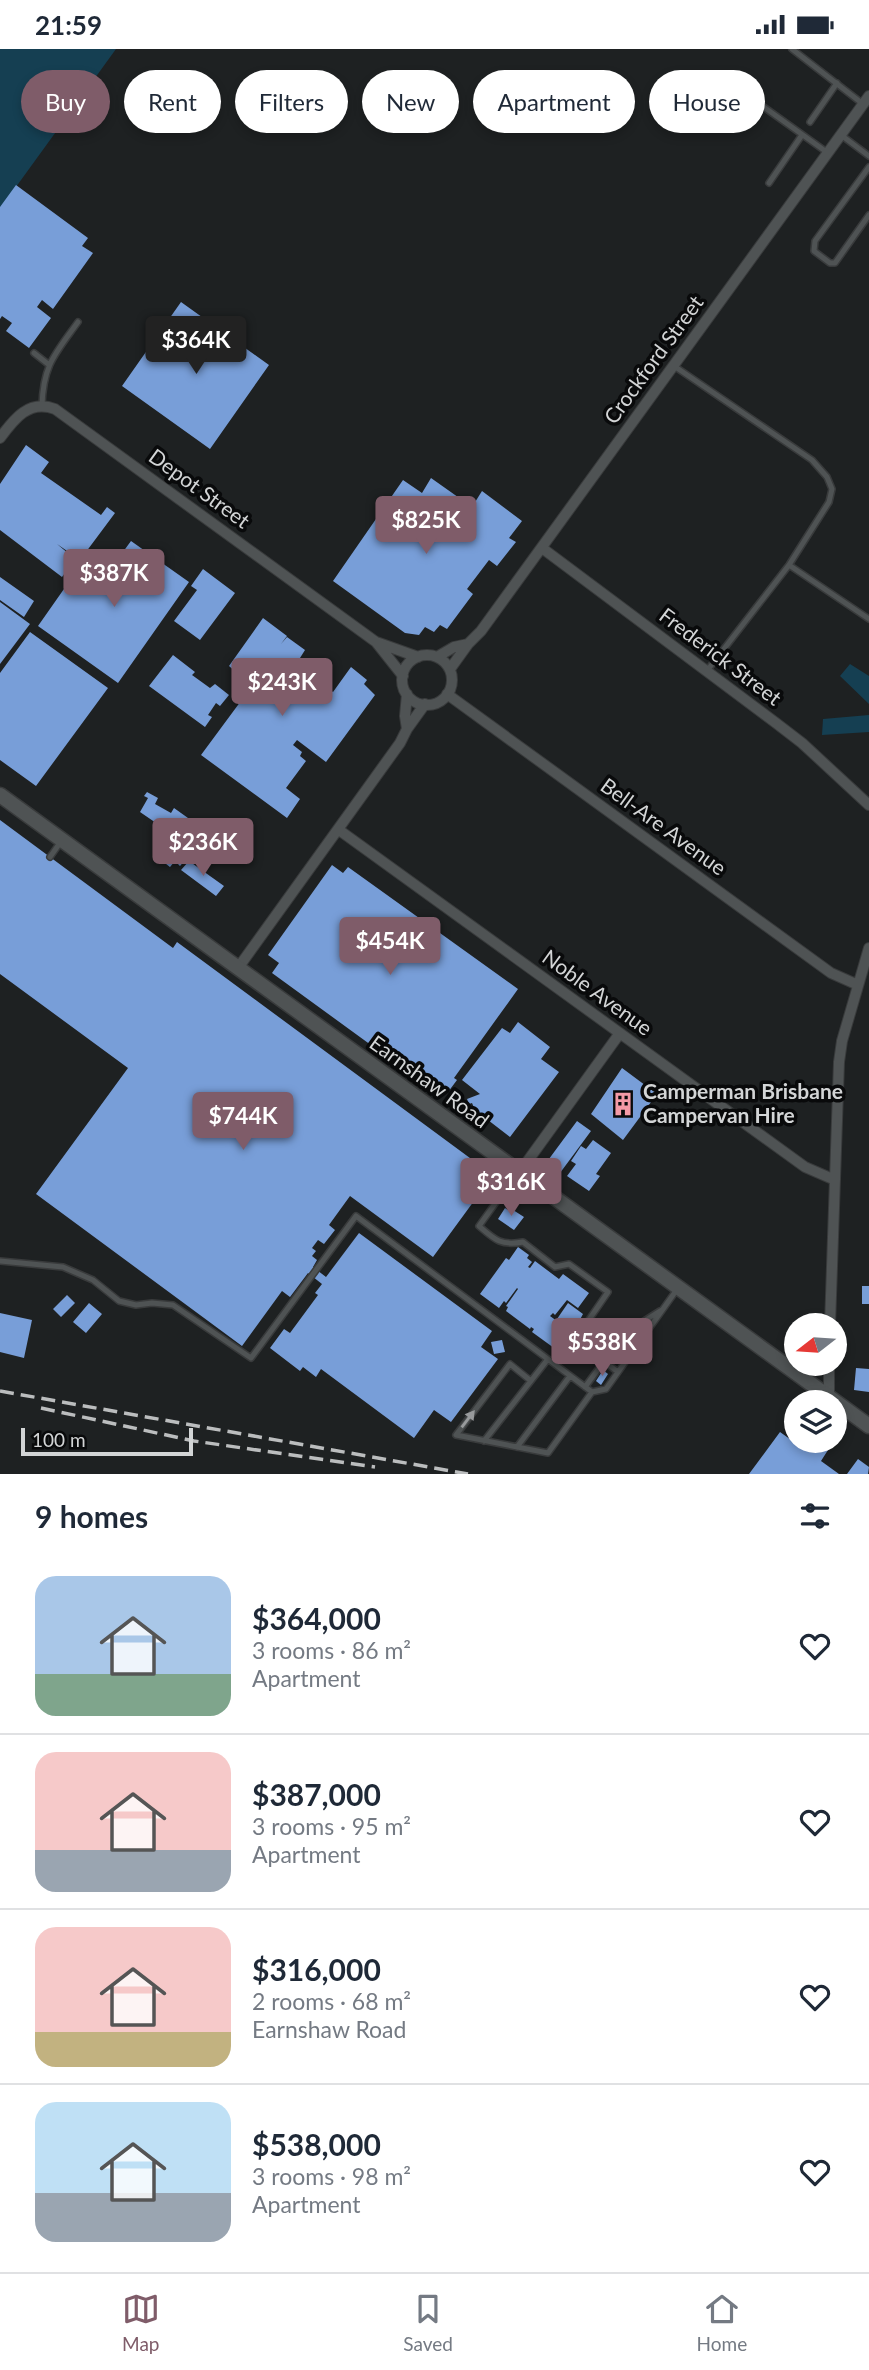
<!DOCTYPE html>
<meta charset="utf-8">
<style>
:root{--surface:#fff;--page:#f6f6f7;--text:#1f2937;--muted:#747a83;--line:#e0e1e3;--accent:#7f5c69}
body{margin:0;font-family:Lato,sans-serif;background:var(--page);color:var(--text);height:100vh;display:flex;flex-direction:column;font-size:26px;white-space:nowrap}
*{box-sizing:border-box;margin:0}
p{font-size:23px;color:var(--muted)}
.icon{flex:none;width:38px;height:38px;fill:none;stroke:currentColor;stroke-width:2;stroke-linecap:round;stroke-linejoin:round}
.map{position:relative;height:1425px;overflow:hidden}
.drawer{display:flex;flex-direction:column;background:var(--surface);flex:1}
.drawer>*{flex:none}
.banner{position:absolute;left:21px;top:21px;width:828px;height:63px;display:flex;gap:14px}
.needle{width:46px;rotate:253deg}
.controls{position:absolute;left:784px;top:1264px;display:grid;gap:14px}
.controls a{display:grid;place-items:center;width:63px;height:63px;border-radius:50%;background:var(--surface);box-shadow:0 4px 10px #0003;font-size:35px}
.scale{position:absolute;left:21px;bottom:18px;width:172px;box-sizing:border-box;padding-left:7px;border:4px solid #d3d5d6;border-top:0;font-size:19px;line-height:24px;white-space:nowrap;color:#d3d5d6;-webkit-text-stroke:5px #090a0b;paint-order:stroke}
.price{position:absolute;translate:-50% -60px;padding:0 16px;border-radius:7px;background:var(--accent);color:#fff;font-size:23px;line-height:46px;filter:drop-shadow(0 2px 4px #0008)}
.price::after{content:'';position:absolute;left:50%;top:42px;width:21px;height:16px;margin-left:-10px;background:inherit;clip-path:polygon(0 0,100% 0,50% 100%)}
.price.active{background:#222;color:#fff}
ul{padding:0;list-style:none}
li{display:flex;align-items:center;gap:21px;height:175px;padding:0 35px}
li+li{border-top:2px solid var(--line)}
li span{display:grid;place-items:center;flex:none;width:196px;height:140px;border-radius:21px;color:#555}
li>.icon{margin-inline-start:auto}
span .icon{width:84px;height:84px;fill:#fffc;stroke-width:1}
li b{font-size:30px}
h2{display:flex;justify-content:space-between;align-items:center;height:84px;padding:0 35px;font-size:30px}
.chip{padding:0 24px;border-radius:32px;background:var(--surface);box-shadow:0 4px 10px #0003;font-size:24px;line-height:63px}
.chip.active{background:var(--accent);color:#fff}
.status{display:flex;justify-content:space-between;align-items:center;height:49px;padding:0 35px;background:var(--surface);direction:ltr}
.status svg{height:19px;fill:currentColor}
.menu{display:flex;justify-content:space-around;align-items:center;height:98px;border-top:2px solid var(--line);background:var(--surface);font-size:19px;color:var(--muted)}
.menu a{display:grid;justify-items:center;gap:4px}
.menu .active{color:var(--accent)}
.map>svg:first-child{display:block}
.green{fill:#153f52}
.building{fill:#789ed8}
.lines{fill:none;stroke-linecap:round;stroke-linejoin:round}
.lane-casing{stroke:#393b3c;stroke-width:8}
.street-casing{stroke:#393b3c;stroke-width:12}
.secondary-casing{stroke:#393b3c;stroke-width:17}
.lane{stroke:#4f5354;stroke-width:5}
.street{stroke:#4f5354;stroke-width:10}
.secondary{stroke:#4f5354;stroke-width:14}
.rail{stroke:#bbbdbe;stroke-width:3.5;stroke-dasharray:14 7;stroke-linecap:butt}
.oneway{fill:#989a9c}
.labels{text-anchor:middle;stroke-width:7;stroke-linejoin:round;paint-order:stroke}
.street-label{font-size:21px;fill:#d3d5d6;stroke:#090a0b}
.poi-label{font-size:21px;font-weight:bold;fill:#d3d5d6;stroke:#090a0b;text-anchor:start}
</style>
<div class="status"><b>21:59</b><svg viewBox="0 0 49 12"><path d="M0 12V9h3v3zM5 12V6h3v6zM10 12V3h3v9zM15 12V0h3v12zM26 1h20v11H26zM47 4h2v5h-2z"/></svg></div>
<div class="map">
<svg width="869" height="1425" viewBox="0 0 869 1425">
<rect width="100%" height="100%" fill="#1e2122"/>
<path class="green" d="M0,0h116l-116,160z
M850,615l19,12v28l-29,-28z
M869,666v17l-47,3 1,-16z"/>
<path class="building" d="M16,136l72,53 -6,8 11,7 -40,56 -11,-9 -5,7 14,11 -22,30 -23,-17 6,-8 -10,-7 -2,3v-112z
M181,253l88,63 -59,84 -88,-63z
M26,396l23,17 -8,11 60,42 6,-8 8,6 -35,47 -23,-16 18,15 -13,18 -62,-47v-46z
M431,429l41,29 10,-16 40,30 -13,17 7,4 -19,24 -8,-6 -22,29 6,5 -26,35 -7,-4 -6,7 -9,-5 -6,8 -14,-2 -72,-52 70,-101 19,13z
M131,492l58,41 -71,101 -80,-57 47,-67 13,10 13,-19 9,6z
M203,520l32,24 -35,47 -26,-19 23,-31 -6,-4z
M0,528l34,24 -10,16 -24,-17z
M0,553l30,22 -30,40z
M263,569l24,18 -6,8 6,-7 18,13 -5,8 3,3 -5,6 35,25 18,-25 16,13 -3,4 11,11 -49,67 -29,-22 -4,5 9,7 -2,4 6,5 -20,27 14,11 -13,19 -86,-63 51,-69 -23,-20z
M30,583l78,56 -72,98 -36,-26v-87z
M173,606l22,17 -3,3 18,13 5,-4 14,11 -9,11 -4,-3 -8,12 4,2 -7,10 -56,-41z
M147,743l11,6 -3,6 16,9 3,-5 14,10 -13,18 -35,-24 8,-14 -4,-2z
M0,771l173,128 4,-6 316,233 -60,82 -83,-61 -21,29 6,5 -11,14 -6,-4 -6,8 4,3 -4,5 5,4 -4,7 13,10 33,-44 133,98 -11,16 17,12 -47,63 -17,-12 -20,28 -93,-69 -5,8 -13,-10 -3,4 -30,-23 14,-19 6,4 28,-38 -3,-2 7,-9 -14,-11 -18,24 -8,-6 -40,55 -206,-152 92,-126 -128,-94z
M167,796l20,13 -7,8 -5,-5 -5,6 -13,-10z
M189,812l35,25 -8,10 -35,-26z
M332,816l11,8 5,-6 170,122 -64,89 3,2 -9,12 -25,-18 -4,6 -147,-107 7,-10 -11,-8z
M518,973l32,25 -9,12 18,13 -49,65 -35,-27 -3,-7 -3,1 -2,-5 13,-5 -18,-14 40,-52 8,5z
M622,1019l35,26 -34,46 -32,-26z
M577,1072l14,10 -31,42 -14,-10z
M593,1091l18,13 -15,21 4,2 -11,15 -22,-15 9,-12 -5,-3 10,-15 5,3z
M505,1159l3,2 2,-2 14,9 -10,13 -16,-11z
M518,1198l11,8 -2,3 5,4 -4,5 2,1 5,-7 24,18 4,-5 26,19 -11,15 -11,-8 -12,15 -2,-2 -3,3 18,13 -14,19 -22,-16 2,-3 -3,-2 -1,2 -24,-18 2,-4 -2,-1 12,-17 -1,-1 -11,15 -2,-2 -5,7 -19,-14 26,-36 3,2z
M862,1237h7v18h-7z
M67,1246l8,8 -14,14 -8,-8z
M89,1254l13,11 -16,19 -13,-11z
M568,1254l15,11 -8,15 -18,-10z
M0,1264l32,7 -8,38 -24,-6z
M502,1291l3,12 -11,2 -3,-12z
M856,1319l13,1v23l-15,-2z
M603,1321l5,4 -7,11 -5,-4z
M780,1383l21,15 5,-7h10l12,10 -7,11 18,13h-90z
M858,1410l11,8 -1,7h-21z"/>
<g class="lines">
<g class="lane-casing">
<path id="lane" d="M792,0l71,55
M719,26l109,78
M810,73l27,-39
M841,86l28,21
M869,118l-54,74 -1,10 16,12h5l34,-48
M769,134l33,-48
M34,304l14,11
M674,317l138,94 15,17 5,12 -3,13 -40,63 -83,107
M42,357c1,-41 13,-52 36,-84
M789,516l80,54
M50,808l12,-17
M519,1124l-12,14 -28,39c16,14 22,20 44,16l32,25 14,-3 39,28 -33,48 43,32
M0,1212l63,6 30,13 26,21 17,4 16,-2 21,2 78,53 105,-142 236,176 14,-3 72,-101
M531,1332l-21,-17 -54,71 92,18 44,-61
M585,1338l40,-54 35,-22
M484,1392l64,-82
M517,1398l53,-71"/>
</g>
<g class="street-casing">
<path id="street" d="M0,389c14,-19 29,-39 55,-29l321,233 42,15
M542,499l234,175 26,20 67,62
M376,593l27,34
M402 631a25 25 0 1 1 50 0a25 25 0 1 1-50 0Z
M437,608l17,-10 14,-3
M450,620l18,-25 13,-13 388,-535
M447,645l384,279 27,12
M407,680l-2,-13 2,-22
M339,781l466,337 30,13
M238,919l162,-225 7,-14 18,-25
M519,1124l101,-140
M830,1276l9,-263 3,-21 27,-93
M829,1347v-33"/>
</g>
<g class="secondary-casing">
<path id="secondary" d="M0,746l869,631"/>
</g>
<use href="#lane" class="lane"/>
<use href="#street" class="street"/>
<use href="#secondary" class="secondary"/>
<path class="rail" d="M0,1342l468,83
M41,1359l153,33 181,26"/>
</g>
<defs><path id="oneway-solid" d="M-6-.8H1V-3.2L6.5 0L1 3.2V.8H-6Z" transform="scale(1.75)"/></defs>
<use class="oneway" href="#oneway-solid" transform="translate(468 1370) rotate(-53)"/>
<defs>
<g id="building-bare" transform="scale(1.89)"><path d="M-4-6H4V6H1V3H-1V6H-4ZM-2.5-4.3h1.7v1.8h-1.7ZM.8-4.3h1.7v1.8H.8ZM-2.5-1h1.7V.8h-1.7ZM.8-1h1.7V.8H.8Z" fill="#f49aa6" stroke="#090a0b" stroke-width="2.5" paint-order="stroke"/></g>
</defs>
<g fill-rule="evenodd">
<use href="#building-bare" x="623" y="1055"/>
</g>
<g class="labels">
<g class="street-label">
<text transform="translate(654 311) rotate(-54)" y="7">Crockford Street</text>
<text transform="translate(199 440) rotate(36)" y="7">Depot Street</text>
<text transform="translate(720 608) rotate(37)" y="7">Frederick Street</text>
<text transform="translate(663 778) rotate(36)" y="7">Bell-Are Avenue</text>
<text transform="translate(597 944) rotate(36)" y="7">Noble Avenue</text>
<text transform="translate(429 1033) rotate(36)" y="7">Earnshaw Road</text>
</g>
<g class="poi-label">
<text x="643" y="1050">Camperman Brisbane<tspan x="643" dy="24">Campervan Hire</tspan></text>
</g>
</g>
</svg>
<div class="controls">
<a><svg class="needle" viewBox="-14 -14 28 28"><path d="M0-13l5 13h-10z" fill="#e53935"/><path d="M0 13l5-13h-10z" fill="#747a83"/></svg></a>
<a><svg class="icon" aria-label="layers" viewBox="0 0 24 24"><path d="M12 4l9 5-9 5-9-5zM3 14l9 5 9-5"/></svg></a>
</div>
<div class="scale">100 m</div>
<b class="price active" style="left:196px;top:327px">$364K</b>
<b class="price" style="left:426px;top:507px">$825K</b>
<b class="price" style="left:114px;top:560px">$387K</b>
<b class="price" style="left:282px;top:669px">$243K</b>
<b class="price" style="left:203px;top:829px">$236K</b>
<b class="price" style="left:390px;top:928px">$454K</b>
<b class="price" style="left:243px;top:1103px">$744K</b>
<b class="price" style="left:511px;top:1169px">$316K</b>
<b class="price" style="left:602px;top:1329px">$538K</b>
<div class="banner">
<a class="chip active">Buy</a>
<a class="chip">Rent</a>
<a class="chip">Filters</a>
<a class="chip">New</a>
<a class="chip">Apartment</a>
<a class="chip">House</a>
</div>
</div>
<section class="drawer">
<h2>9 homes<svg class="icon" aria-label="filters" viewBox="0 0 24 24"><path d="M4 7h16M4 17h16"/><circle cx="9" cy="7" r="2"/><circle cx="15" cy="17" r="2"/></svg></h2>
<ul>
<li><span style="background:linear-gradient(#a9c7e8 70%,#7fa58c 0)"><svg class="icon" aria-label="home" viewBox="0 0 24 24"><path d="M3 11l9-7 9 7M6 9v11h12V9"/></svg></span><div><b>$364,000</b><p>3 rooms · 86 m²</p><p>Apartment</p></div><svg class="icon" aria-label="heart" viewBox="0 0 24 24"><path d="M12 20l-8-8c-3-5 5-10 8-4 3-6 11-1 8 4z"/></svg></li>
<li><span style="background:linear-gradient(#f6c9c9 70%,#9aa5b1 0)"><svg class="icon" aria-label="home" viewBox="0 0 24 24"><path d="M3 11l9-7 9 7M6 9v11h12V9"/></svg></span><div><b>$387,000</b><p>3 rooms · 95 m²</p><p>Apartment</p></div><svg class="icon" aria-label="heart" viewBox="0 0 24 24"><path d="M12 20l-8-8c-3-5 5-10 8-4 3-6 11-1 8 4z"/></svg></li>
<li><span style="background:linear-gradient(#f6c9c9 75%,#c2b280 0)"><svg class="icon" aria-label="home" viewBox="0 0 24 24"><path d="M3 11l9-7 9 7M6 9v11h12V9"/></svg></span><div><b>$316,000</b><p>2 rooms · 68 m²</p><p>Earnshaw Road</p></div><svg class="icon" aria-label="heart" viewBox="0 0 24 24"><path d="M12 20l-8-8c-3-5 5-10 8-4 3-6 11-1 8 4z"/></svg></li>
<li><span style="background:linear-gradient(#bfe0f5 65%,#9aa5b1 0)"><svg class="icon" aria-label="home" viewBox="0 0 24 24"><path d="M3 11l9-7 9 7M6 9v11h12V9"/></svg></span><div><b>$538,000</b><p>3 rooms · 98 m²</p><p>Apartment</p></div><svg class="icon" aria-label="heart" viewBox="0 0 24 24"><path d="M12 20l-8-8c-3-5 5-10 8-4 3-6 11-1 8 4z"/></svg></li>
</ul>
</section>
<nav class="menu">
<a class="active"><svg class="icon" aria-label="map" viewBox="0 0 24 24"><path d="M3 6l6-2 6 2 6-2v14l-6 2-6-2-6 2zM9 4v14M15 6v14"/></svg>Map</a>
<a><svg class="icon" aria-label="saved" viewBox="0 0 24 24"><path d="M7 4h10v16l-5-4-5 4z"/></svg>Saved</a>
<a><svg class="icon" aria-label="home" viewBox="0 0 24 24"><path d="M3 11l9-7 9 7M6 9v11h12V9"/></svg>Home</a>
</nav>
